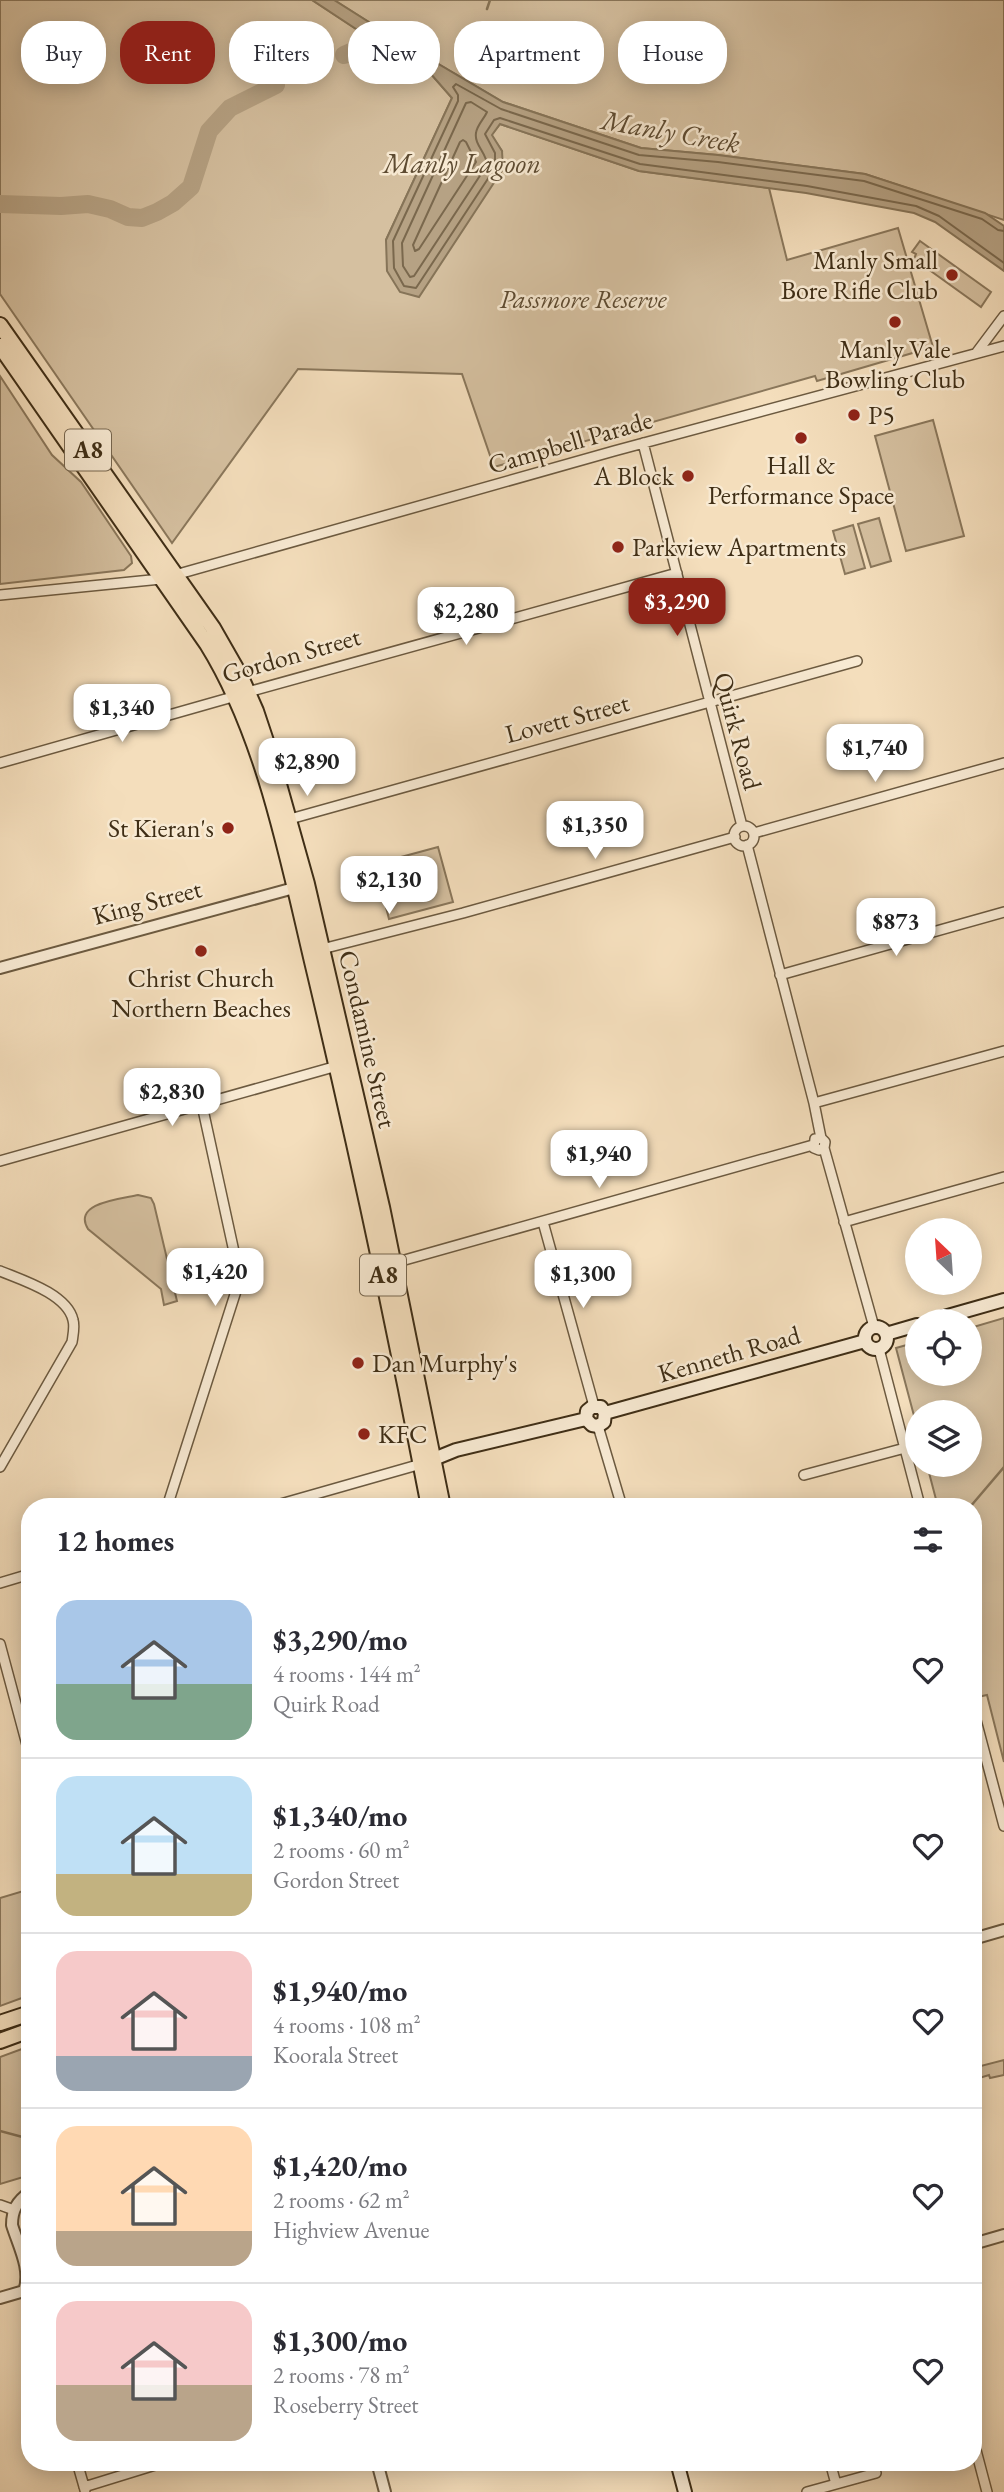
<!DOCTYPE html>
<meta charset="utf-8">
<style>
:root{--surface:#fff;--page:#f7f7f7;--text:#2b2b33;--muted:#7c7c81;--line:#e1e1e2;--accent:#8f2418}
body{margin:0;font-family:"EB Garamond",serif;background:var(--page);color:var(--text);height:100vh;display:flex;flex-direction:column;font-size:26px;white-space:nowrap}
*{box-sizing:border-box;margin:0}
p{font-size:23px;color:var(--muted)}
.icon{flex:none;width:38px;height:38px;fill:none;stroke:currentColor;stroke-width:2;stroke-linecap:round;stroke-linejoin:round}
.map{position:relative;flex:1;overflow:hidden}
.sheet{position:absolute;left:21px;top:1498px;width:961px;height:973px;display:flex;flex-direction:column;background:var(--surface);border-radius:28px;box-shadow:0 4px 18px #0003}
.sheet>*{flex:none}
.banner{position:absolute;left:21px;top:21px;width:962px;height:63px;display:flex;gap:14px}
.needle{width:46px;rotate:335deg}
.controls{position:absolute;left:905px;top:1218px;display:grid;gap:14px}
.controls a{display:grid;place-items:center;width:77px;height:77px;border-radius:50%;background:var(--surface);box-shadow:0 4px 18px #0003;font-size:35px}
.price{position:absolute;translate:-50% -60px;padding:0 16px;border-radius:14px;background:#fff;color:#222;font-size:23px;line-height:46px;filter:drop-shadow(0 2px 4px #0008)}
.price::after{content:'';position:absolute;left:50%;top:42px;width:21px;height:16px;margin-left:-10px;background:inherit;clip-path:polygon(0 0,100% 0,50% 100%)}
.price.selected{background:var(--accent);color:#fff}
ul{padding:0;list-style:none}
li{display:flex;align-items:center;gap:21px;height:175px;padding:0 35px}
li+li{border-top:2px solid var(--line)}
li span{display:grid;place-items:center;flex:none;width:196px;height:140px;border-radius:21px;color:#555}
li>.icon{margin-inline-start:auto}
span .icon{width:84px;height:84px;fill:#fffc;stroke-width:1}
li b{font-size:30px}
h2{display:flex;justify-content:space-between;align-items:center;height:84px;padding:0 35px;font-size:30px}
.chip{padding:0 24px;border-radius:28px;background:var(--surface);box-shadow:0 4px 18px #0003;font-size:24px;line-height:63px}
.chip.selected{background:var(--accent);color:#fff}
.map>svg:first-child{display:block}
.green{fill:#d5c0a0;stroke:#8a775b;stroke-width:2}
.water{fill:#b6a284;stroke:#867458;stroke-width:2}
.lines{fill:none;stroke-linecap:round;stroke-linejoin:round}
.shore{stroke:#7a684d;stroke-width:2}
.stream{stroke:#867458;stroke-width:2.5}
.river{stroke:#b6a284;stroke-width:18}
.minor-casing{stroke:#6c5a40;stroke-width:12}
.tertiary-casing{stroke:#6c5a40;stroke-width:14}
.secondary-casing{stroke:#3f2e16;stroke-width:16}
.trunk-casing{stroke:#3f2e16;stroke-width:18}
.minor{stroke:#f8ead3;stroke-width:9}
.tertiary{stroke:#f8ead3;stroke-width:10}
.secondary{stroke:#f8ead3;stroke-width:12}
.trunk{stroke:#f4debc;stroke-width:14}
.poi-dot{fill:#8f2418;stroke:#f8ead3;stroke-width:2.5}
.labels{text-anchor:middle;stroke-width:5;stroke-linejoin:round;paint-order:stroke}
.shield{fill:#f8ead3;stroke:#76664f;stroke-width:2}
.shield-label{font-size:24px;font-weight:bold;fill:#3f2e16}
.poi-label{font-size:26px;fill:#3f2e16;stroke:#f8ead3;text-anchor:start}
.park-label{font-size:26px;font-style:italic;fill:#5d4b32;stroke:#f8ead3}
.street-label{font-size:26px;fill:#3f2e16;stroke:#f8ead3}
.water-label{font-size:28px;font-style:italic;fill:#5d4b32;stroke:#f8ead3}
</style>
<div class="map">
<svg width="1004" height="2492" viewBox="0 0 1004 2492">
<rect width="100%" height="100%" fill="#f4debc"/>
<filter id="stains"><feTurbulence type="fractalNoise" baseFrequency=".00286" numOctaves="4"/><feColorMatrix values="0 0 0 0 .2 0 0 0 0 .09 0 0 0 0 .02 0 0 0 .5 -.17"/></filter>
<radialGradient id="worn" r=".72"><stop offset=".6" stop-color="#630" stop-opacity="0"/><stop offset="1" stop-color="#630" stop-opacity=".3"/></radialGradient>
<path class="green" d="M0,0h312l85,56 34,18 21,24 -66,142 116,-89 -11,-16 9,-11 139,47 130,17 18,72 111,-32 35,119 -116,34 -2,-5 -321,91 -32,-93 -164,-5 -126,174 -172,-249z
M334,0h670v220l-139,-46 -147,-19 -77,-7 -138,-46 -112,-66z
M920,241l71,51 -10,15 -67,-48 2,-5 -4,-2z
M0,376l52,79 29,27 50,74 1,7 -8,7 -124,14z
M933,420l31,116 -58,15 -31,-115z
M879,518l12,43 -20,6 -13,-43z
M853,525l12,43 -20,6 -12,-43z
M438,847l15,55 -64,17 -14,-55z
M138,1195l13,3 3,6 23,97 -13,4 -3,-16 -73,-60c-16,-26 32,-30 50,-34z
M1004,1318v444l-17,-67 -14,3v-191h-35l-11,-42h43v-53h-53v15l-21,-79 21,-6v32h53v-46z
M30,1889v106l-30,11v-108z
M30,2046v129l-30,9v-127z
M1004,2060v15l-14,3 -1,-3 -16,5v-12z"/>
<path class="water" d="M312,0h22l57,36 112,66 138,46 77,7 147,19 120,39 19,13v45l-69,-49 -21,-9 -108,-20 -167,-22 -139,-47 -8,11 10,16 1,18 -84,128 -19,-5 -13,-21 -1,-31 66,-142 -21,-24 -34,-18z"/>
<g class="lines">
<path class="shore" d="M471,102l16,10c-3,7 -10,13 -11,21 -2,12 11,20 11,32l-73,111 -4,1 -7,-11 -1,-23 64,-140z
M463,140l3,2 10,20 -57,87 -4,2 -2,-6 47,-103z
M1004,231l-6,-1 -16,-11 -118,-38 -146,-19 -79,-7 -138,-46 -45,-25 -3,3 5,8v6l-65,140 1,27 10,18 12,2 79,-120v-15l-10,-19 9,-14 6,-2 140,46 167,22 109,20 23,10 65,47"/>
<path class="stream" d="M487,9l3,-9
M970,1507l34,-40
M0,2131l30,8"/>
<path class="river" d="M344,55l36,-16
M0,204l61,2 27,-2 22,5 18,8 14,1 15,-6 16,-9 18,-16 18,-56 21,-23 46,-23"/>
<g class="minor-casing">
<path id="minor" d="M977,352l27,-36
M643,443l99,383
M175,575l439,-124 390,-105
M0,595l161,-16
M248,692l429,-119
M0,763l236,-67
M290,819l567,-158
M734 836a10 10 0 1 1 20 0a10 10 0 1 1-20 0Z
M754,833l250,-70
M747,845l67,258 7,35
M322,949l141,-36 272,-76
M780,975l224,-63
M814,1103l190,-52
M824,1148l-5,2 -5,-2 1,-9 6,-1 4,4 -1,6 50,179
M0,1161l337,-95
M543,1222l51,184
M844,1222l160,-45
M394,1263l419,-118
M0,1271c22,9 67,23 73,49 2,7 0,15 -1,22l-72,125
M879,1349l41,157
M598,1426l24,81
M804,1475l101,-27
M167,1507l70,-219 1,-18 -36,-165
M270,1507l151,-43
M0,1583l30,-9
M0,1644l30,112
M973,1709l31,117
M0,2205l14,5
M973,2439l14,53
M77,2462l8,28
M830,2462l6,22
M161,2465l28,-3
M84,2487l81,-25
M807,2492l69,-19"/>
</g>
<g class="tertiary-casing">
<path id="tertiary" d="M0,968l294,-80
M973,1939l31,-9
M973,2244l31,-9
M0,2298l24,-7c8,-21 -6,-46 -12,-66 0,-15 5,-24 18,-33
M377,2462l8,30"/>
</g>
<g class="secondary-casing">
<path id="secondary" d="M930,1321l74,-21
M865 1338a11 11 0 1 1 22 0a11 11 0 1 1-22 0Z
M886,1334l31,-9
M605,1413l260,-72
M586,1419l6,6 6,1 6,-4 1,-9
M586,1419l1,-8 5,-4h9l4,6
M424,1463l32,-13 130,-31
M677,2462l8,30"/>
</g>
<g class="trunk-casing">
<path id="trunk" d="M0,325l213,303 28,49 15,34 15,45 36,128 75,323 61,300
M0,346l207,298c59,95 82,222 108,330 42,177 80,354 114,533
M0,2023l30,-10
M0,2041l30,-11"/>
</g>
<use href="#minor" class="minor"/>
<use href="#tertiary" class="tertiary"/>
<use href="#secondary" class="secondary"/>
<use href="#trunk" class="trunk"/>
</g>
<g class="poi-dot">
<circle cx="952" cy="275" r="7"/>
<circle cx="895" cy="322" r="7"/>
<circle cx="854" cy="415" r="7"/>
<circle cx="801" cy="438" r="7"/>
<circle cx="688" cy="476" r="7"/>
<circle cx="618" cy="547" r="7"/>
<circle cx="228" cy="828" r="7"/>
<circle cx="201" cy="951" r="7"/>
<circle cx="358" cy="1363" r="7"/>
<circle cx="364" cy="1434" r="7"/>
</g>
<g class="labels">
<g class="shield">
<rect x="65" y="429.5" width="46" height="41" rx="5"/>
<rect x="360" y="1254.5" width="46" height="41" rx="5"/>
</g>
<g class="shield-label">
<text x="88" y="458">A8</text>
<text x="383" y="1283">A8</text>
</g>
<g class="poi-label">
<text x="938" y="269" text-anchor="end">Manly Small<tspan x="938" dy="30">Bore Rifle Club</tspan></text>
<text x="895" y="358" text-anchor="middle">Manly Vale<tspan x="895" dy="30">Bowling Club</tspan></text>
<text x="868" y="424">P5</text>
<text x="801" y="474" text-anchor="middle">Hall &amp;<tspan x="801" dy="30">Performance Space</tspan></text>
<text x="674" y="485" text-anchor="end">A Block</text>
<text x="632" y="556">Parkview Apartments</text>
<text x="214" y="837" text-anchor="end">St Kieran's</text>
<text x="201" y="987" text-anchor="middle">Christ Church<tspan x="201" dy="30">Northern Beaches</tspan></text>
<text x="372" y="1372">Dan Murphy's</text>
<text x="378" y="1443">KFC</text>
</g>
<g class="park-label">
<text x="583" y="308">Passmore Reserve</text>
</g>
<g class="street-label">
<text transform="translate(570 442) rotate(-16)" y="9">Campbell Parade</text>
<text transform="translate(291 655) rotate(-16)" y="9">Gordon Street</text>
<text transform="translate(567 718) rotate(-15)" y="9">Lovett Street</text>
<text transform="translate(738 731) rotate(75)" y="9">Quirk Road</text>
<text transform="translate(147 902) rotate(-15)" y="9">King Street</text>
<text transform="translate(368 1039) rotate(77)" y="9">Condamine Street</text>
<text transform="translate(729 1354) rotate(-16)" y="9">Kenneth Road</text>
</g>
<g class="water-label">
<text transform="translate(671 131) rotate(10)" y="10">Manly Creek</text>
<text x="462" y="173">Manly Lagoon</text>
</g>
</g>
<rect width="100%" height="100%" filter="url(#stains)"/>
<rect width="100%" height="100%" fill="url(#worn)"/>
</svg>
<div class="controls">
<a><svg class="needle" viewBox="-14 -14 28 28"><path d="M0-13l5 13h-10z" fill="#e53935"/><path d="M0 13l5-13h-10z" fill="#7c7c81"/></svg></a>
<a><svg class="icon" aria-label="locate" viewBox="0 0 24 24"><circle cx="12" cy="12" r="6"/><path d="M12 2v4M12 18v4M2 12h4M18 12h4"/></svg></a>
<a><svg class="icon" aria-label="layers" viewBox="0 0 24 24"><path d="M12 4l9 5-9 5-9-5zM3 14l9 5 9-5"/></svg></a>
</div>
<b class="price selected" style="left:677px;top:638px">$3,290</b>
<b class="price" style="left:466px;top:647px">$2,280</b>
<b class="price" style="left:122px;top:744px">$1,340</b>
<b class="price" style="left:875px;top:784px">$1,740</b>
<b class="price" style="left:307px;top:798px">$2,890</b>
<b class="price" style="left:595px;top:861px">$1,350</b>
<b class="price" style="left:389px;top:916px">$2,130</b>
<b class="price" style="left:896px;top:958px">$873</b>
<b class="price" style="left:172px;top:1128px">$2,830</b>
<b class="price" style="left:599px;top:1190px">$1,940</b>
<b class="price" style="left:215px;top:1308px">$1,420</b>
<b class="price" style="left:583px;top:1310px">$1,300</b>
<div class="banner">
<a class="chip">Buy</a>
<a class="chip selected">Rent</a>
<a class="chip">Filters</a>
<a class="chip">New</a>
<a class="chip">Apartment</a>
<a class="chip">House</a>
</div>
<section class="sheet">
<h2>12 homes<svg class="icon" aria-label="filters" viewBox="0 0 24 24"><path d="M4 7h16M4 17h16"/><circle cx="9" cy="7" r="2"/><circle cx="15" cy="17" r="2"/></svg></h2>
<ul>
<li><span style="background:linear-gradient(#a9c7e8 60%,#7fa58c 0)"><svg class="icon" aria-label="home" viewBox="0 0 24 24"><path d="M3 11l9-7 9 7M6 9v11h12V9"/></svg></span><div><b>$3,290/mo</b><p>4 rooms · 144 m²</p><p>Quirk Road</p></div><svg class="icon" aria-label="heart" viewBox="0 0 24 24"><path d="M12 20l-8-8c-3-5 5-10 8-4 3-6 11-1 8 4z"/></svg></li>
<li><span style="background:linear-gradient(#bfe0f5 70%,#c2b280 0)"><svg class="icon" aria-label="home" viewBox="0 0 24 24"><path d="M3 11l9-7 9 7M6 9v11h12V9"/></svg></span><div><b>$1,340/mo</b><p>2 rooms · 60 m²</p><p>Gordon Street</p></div><svg class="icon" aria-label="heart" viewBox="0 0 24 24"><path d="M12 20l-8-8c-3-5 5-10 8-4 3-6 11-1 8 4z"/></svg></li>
<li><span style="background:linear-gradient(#f6c9c9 75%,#9aa5b1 0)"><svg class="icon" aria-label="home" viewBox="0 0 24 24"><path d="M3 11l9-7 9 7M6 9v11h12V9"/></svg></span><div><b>$1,940/mo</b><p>4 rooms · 108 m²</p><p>Koorala Street</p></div><svg class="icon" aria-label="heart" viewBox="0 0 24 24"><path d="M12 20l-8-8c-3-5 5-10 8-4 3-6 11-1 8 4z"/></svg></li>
<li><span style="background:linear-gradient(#ffd9b3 75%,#b9a48a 0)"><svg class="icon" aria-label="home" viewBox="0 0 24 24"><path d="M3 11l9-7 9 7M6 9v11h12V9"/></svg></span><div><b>$1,420/mo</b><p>2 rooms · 62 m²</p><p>Highview Avenue</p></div><svg class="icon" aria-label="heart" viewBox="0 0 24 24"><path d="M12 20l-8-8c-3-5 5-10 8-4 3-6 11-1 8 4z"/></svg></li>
<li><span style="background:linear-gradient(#f6c9c9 60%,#b9a48a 0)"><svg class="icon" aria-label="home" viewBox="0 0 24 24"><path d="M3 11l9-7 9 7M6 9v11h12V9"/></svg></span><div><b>$1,300/mo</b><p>2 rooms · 78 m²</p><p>Roseberry Street</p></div><svg class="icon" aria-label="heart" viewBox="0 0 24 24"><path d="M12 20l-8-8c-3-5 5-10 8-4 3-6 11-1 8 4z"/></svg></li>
</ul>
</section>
</div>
